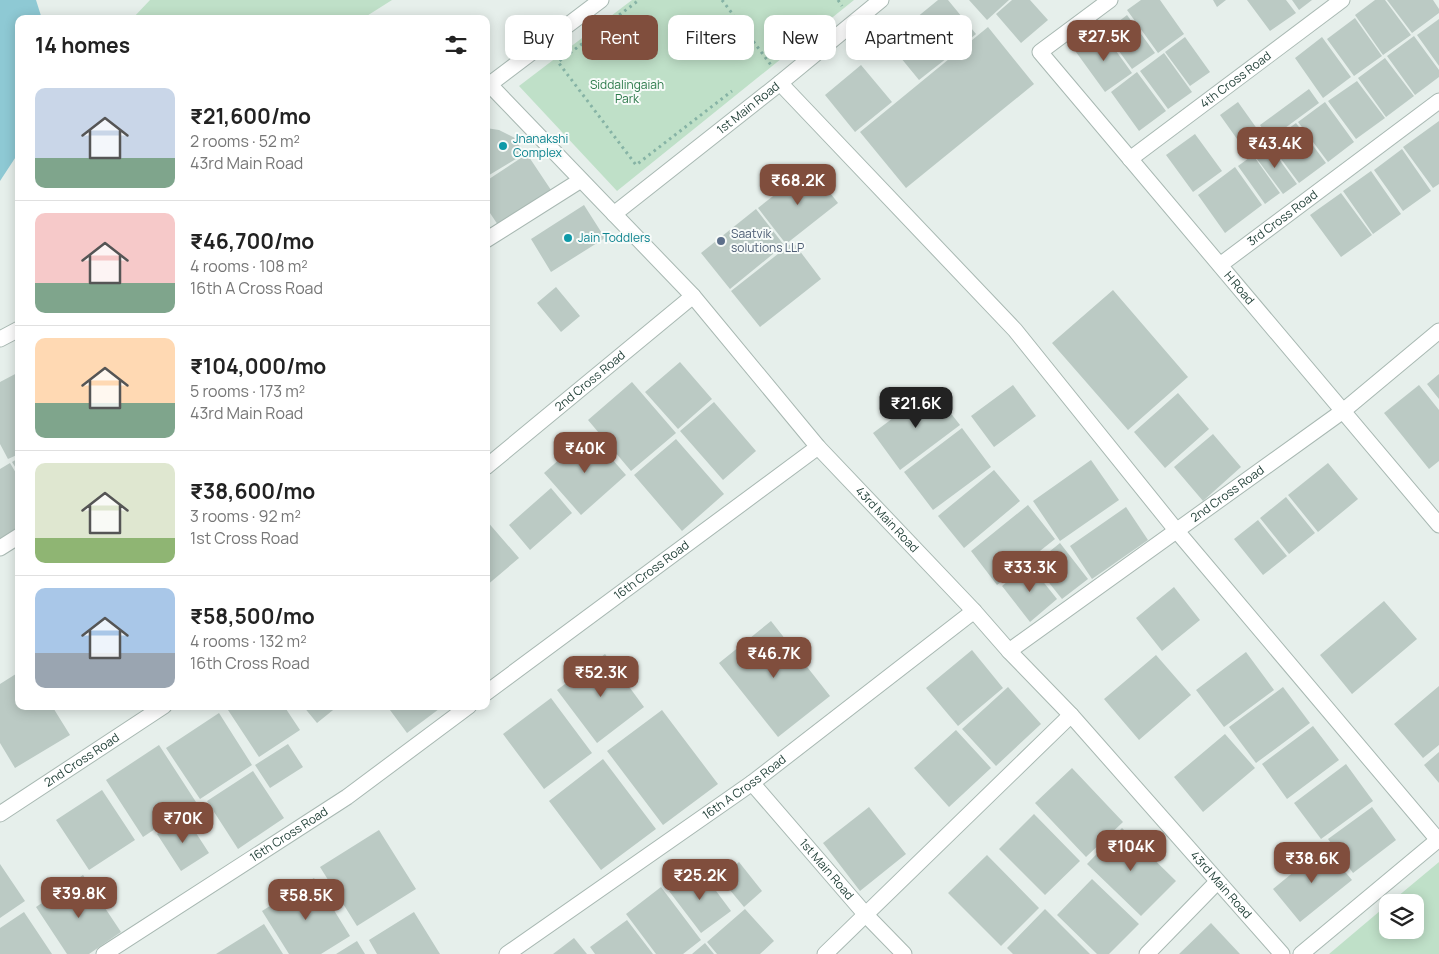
<!DOCTYPE html>
<meta charset="utf-8">
<style>
:root{--surface:#fff;--page:#f6f6f6;--text:#222;--muted:#767676;--line:#e0e0e0;--accent:#804e3d}
body{margin:0;font-family:Manrope,sans-serif;background:var(--page);color:var(--text);height:100vh;display:flex;flex-direction:column;font-size:19px;white-space:nowrap}
*{box-sizing:border-box;margin:0}
p{font-size:16px;color:var(--muted)}
.icon{flex:none;width:28px;height:28px;fill:none;stroke:currentColor;stroke-width:2;stroke-linecap:round;stroke-linejoin:round}
.map{position:relative;flex:1;overflow:hidden}
.panel{position:absolute;left:15px;top:15px;width:475px;height:695px;display:flex;flex-direction:column;background:var(--surface);border-radius:10px;box-shadow:0 2px 12px #0003}
.panel>*{flex:none}
.hud{position:absolute;left:505px;top:15px;width:475px;height:45px;display:flex;gap:10px}
.controls{position:absolute;left:1379px;top:894px;display:grid;gap:10px}
.controls a{display:grid;place-items:center;width:45px;height:45px;border-radius:10px;background:var(--surface);box-shadow:0 2px 12px #0003;font-size:25px}
.price{position:absolute;translate:-50% -42px;padding:0 11px;border-radius:10px;background:var(--accent);color:#fff;font-size:16px;line-height:32px;filter:drop-shadow(0 1px 2px #0008)}
.price::after{content:'';position:absolute;left:50%;top:30px;width:15px;height:11px;margin-left:-8px;background:inherit;clip-path:polygon(0 0,100% 0,50% 100%)}
.price.active{background:#222;color:#fff}
ul{padding:0;list-style:none}
li{display:flex;align-items:center;gap:15px;height:125px;padding:0 20px}
li+li{border-top:1px solid var(--line)}
li span{display:grid;place-items:center;flex:none;width:140px;height:100px;border-radius:10px;color:#555}
li>.icon{margin-inline-start:auto}
span .icon{width:60px;height:60px;fill:#fffc;stroke-width:1}
li b{font-size:21px}
h2{display:flex;justify-content:space-between;align-items:center;height:60px;padding:0 20px;font-size:21px}
.chip{padding:0 18px;border-radius:10px;background:var(--surface);box-shadow:0 2px 12px #0003;font-size:18px;line-height:45px}
.chip.active{background:var(--accent);color:#fff}
.map>svg:first-child{display:block}
.green{fill:#bfe0c8}
.water{fill:#8ec9d4}
.building{fill:#bbcac4}
.lines{fill:none;stroke-linecap:round;stroke-linejoin:round}
.minor-casing{stroke:#a8b8b2;stroke-width:17}
.path{stroke:#86b3a5;stroke-width:3;stroke-dasharray:2.5 4;stroke-linecap:butt}
.minor{stroke:#fff;stroke-width:15}
.culture-dot{fill:#0f9aa8;stroke:#f7fbf9;stroke-width:2}
.service-dot{fill:#5c6f8a;stroke:#f7fbf9;stroke-width:2}
.labels{text-anchor:middle;stroke-width:4;stroke-linejoin:round;paint-order:stroke}
.street-label{font-size:12px;fill:#24423a;stroke:#f7fbf9}
.park-label{font-size:12px;fill:#2d7a4b;stroke:#f7fbf9}
.culture-label{font-size:12px;fill:#0d838f;stroke:#f7fbf9;text-anchor:start}
.service-label{font-size:12px;fill:#4e5e75;stroke:#f7fbf9;text-anchor:start}
</style>
<div class="map">
<svg width="1439" height="954" viewBox="0 0 1439 954">
<rect width="100%" height="100%" fill="#e6efeb"/>
<path class="green" d="M150,0h242l-30,19h-230z
M632,0h222l-237,191 -98,-105z
M1439,862v92h-110l58,-49 1,25h27v-28h-24z"/>
<path class="water" d="M0,0h36l6,19h-23v133l-19,29z"/>
<path class="building" d="M938,0h10l28,34 -28,23 -32,-39z
M969,0h40l-22,20z
M1012,0h18l18,20 -27,23 -25,-29z
M1141,0h19l24,34 -26,19 -31,-43z
M1213,0h13l-9,7z
M1247,0h39l10,13 -26,18z
M1292,0h20l-13,10z
M1375,0h10l26,35 -28,20 -28,-40z
M1387,0h46l6,9v4l-27,20z
M1127,15l28,38 -23,16 -27,-37z
M1355,18l27,38 -28,20 -27,-37z
M915,19l32,39 -28,22 -32,-39z
M1439,19v47l-22,-31z
M988,27l46,57 -128,104 -46,-56z
M1103,33l29,40 -27,19 -29,-40z
M1414,36l25,34v7l-24,18 -28,-39z
M1185,37l25,35 -20,14 -25,-34z
M1322,37l29,40 -28,21 -28,-40z
M1164,53l28,39 -24,17 -28,-38z
M1385,58l29,38 -28,21 -28,-39z
M861,65l31,37 -37,30 -30,-37z
M1137,72l29,39 -27,20 -28,-39z
M1357,81l28,37 -29,21 -28,-38z
M1309,89l10,14 -49,36 -10,-14z
M1238,102l27,38 -18,13 -27,-38z
M1325,102l29,40 -26,20 -30,-40z
M1439,121v63l-6,4 -30,-41z
M1296,123l30,40 -27,20 -30,-40z
M486,128l13,2 16,8 9,16 -38,23z
M1195,134l27,37 -29,21 -27,-37z
M1268,144l29,40 -14,10 -29,-39z
M1402,149l29,42 -28,20 -29,-41z
M527,154l26,39 -53,35 -14,-21v-26z
M1253,155l27,38 -15,11 -27,-38z
M810,167l28,36 -52,41 -28,-36z
M1235,167l27,38 -37,28 -27,-38z
M1371,171l30,43 -28,20 -30,-43z
M1341,193l31,42 -31,22 -31,-42z
M584,205l21,33 -54,34 -20,-33z
M756,209l28,36 -54,44 -29,-36z
M486,220l5,8 -5,3z
M793,242l28,37 -61,48 -29,-36z
M556,287l24,29 -19,16 -24,-29z
M1113,290l75,87 -60,53 -76,-87z
M680,362l32,37 -34,30 -33,-37z
M19,372v82l-11,5 -8,-15v-62z
M1439,374v25l-12,-15z
M632,382l44,51 -45,38 -43,-51z
M1013,385l23,31 -42,31 -23,-31z
M1419,385l20,25v51l-10,8 -45,-56z
M932,389l28,36 -60,45 -27,-37z
M1178,393l31,36 -44,39 -31,-36z
M714,402l42,49 -33,29 -43,-49z
M962,428l29,39 -58,43 -29,-38z
M589,433l37,42 -45,40 -37,-42z
M1213,434l28,33 -38,34 -29,-34z
M676,439l48,55 -42,37 -48,-56z
M19,458v15l-7,-11z
M1091,460l28,40 -59,41 -27,-40z
M10,463l9,15v52l-19,12v-73z
M1328,463l30,36 -40,33 -30,-37z
M994,470l26,31 -56,47 -26,-32z
M551,488l21,25 -42,37 -21,-25z
M1286,497l29,36 -26,21 -29,-36z
M1028,505l27,34 -58,46 -26,-34z
M1126,507l22,33 -56,39 -22,-33z
M486,520l33,38 -33,28z
M1258,520l29,36 -24,19 -29,-36z
M1060,543l28,36 -26,20 -28,-35z
M1029,564l28,35 -27,23 -28,-36z
M1174,587l26,33 -38,31 -26,-33z
M1384,601l33,38 -65,55 -32,-39z
M771,621l59,75 -52,41 -59,-74z
M972,650l31,38 -45,38 -32,-38z
M1246,652l28,38 -50,37 -28,-37z
M605,654l39,53 -47,36 -40,-53z
M1156,655l35,40 -52,45 -35,-41z
M19,672v34h33l18,29 -55,33 -15,-25v-59z
M1439,686v59l-16,13 -29,-34z
M1008,687l33,37 -45,42 -34,-37z
M1283,687l27,36 -54,40 -27,-36z
M551,698l41,55 -48,36 -41,-55z
M233,706h51l16,24 -41,27 -31,-47z
M303,706h35l-21,17z
M387,706h56l-36,27z
M662,710l56,74 -55,41 -56,-74z
M219,713l33,52 -52,34 -34,-51z
M1313,726l26,34 -52,39 -25,-35z
M956,730l35,38 -42,39 -35,-39z
M1225,734l30,34 -52,44 -29,-35z
M288,744l15,23 -33,21 -15,-23z
M159,745l37,57 -53,35 -37,-57z
M1439,752v31l-15,-18z
M603,759l53,70 -55,41 -52,-69z
M1346,764l27,37 -52,38 -27,-36z
M1072,768l51,54 -37,35 -51,-54z
M253,771l31,47 -46,31 -31,-48z
M102,790l33,50 -46,30 -33,-50z
M869,807l37,47 -46,37 -37,-48z
M1372,807l24,33 -43,33 -25,-34z
M1034,814l46,47 -35,34 -46,-46z
M185,816l24,37 -28,18 -24,-37z
M1122,828l54,53 -35,35 -54,-52z
M379,830l37,59 -59,37 -37,-59z
M1324,847l28,33 -52,42 -27,-33z
M987,855l52,53 -38,38 -53,-53z
M739,862l23,29 -18,16 -24,-29z
M0,864l25,37 -25,17z
M699,868l32,43 -30,22 -32,-42z
M83,875l38,57 -32,22h-22l-31,-47z
M314,878l36,58 -29,18h-32l-27,-43z
M1092,879l47,45 -30,30h-12l-40,-39z
M661,887l40,53 -18,14h-27l-30,-40z
M745,909l29,32 -14,13h-43l-10,-12z
M1045,909l45,45h-77l-6,-6z
M24,912l28,42h-52v-26z
M414,912l26,42h-63l-8,-14z
M627,920l26,34h-58l-5,-7z
M1211,923l29,31h-61z
M264,924l19,30h-67z
M574,938l13,16h-34z
M357,941l8,13h-29z
M705,943l9,11h-22z"/>
<g class="lines">
<g class="minor-casing">
<g id="minor">
<path id="s1" d="M1110,0l-70,52 399,473"/>
<path d="M780,83l235,247 161,200 262,310"/>
<path id="s2" d="M490,85l203,211 125,151 156,164 35,40 62,64 211,239"/>
<path d="M486,87l115,-87"/>
<path id="s3" d="M1130,159l212,-159"/>
<path id="s4" d="M614,214l166,-131 101,-83"/>
<path d="M486,240l95,-60"/>
<path id="s5" d="M1220,265l219,-164"/>
<path d="M0,339l19,-10"/>
<path id="s6" d="M486,467l207,-171"/>
<path d="M0,548l19,-12"/>
<path id="s7" d="M1009,651l334,-240 96,-80"/>
<path id="s8" d="M486,693l332,-246"/>
<path id="s9" d="M752,783l114,132 38,39"/>
<path id="s10" d="M0,814l164,-108"/>
<path id="s11" d="M104,954l243,-157 122,-91"/>
<path id="s12" d="M507,954l245,-171 222,-172"/>
<path d="M825,954l246,-239"/>
<path d="M1147,954l70,-72"/>
<path d="M1301,954l138,-115"/>
</g>
</g>
<path class="path" d="M722,0l49,65
M838,0l4,6
M614,19l25,-19
M603,28l-45,34 78,103 96,-74"/>
<use href="#minor" class="minor"/>
</g>
<g class="culture-dot">
<circle cx="503" cy="146" r="5"/>
<circle cx="568" cy="238" r="5"/>
</g>
<circle class="service-dot" cx="721" cy="241" r="5"/>
<g class="labels">
<g class="street-label">
<text dy="4" stroke="none"><textPath href="#s3" startOffset="132">4th Cross Road</textPath></text>
<text dy="4" stroke="none"><textPath href="#s4" startOffset="171">1st Main Road</textPath></text>
<text dy="4" stroke="none"><textPath href="#s5" startOffset="78">3rd Cross Road</textPath></text>
<text dy="4" stroke="none"><textPath href="#s1" startOffset="396">H Road</textPath></text>
<text dy="4" stroke="none"><textPath href="#s6" startOffset="135">2nd Cross Road</textPath></text>
<text dy="4" stroke="none"><textPath href="#s7" startOffset="269">2nd Cross Road</textPath></text>
<text dy="4" stroke="none"><textPath href="#s2" startOffset="589">43rd Main Road</textPath></text>
<text dy="4" stroke="none"><textPath href="#s8" startOffset="206">16th Cross Road</textPath></text>
<text dy="4" stroke="none"><textPath href="#s10" startOffset="98">2nd Cross Road</textPath></text>
<text dy="4" stroke="none"><textPath href="#s12" startOffset="290">16th A Cross Road</textPath></text>
<text dy="4" stroke="none"><textPath href="#s11" startOffset="220">16th Cross Road</textPath></text>
<text dy="4" stroke="none"><textPath href="#s9" startOffset="114">1st Main Road</textPath></text>
<text dy="4" stroke="none"><textPath href="#s2" startOffset="1084">43rd Main Road</textPath></text>
</g>
<g class="park-label">
<text x="627" y="89">Siddalingaiah<tspan x="627" dy="14">Park</tspan></text>
</g>
<g class="culture-label">
<text x="513" y="143">Jnanakshi<tspan x="513" dy="14">Complex</tspan></text>
<text x="578" y="242">Jain Toddlers</text>
</g>
<g class="service-label">
<text x="731" y="238">Saatvik<tspan x="731" dy="14">solutions LLP</tspan></text>
</g>
</g>
</svg>
<div class="controls">
<a><svg class="icon" aria-label="layers" viewBox="0 0 24 24"><path d="M12 4l9 5-9 5-9-5zM3 14l9 5 9-5"/></svg></a>
</div>
<b class="price" style="left:1104px;top:62px">₹27.5K</b>
<b class="price" style="left:1275px;top:169px">₹43.4K</b>
<b class="price" style="left:798px;top:206px">₹68.2K</b>
<b class="price active" style="left:916px;top:429px">₹21.6K</b>
<b class="price" style="left:585px;top:474px">₹40K</b>
<b class="price" style="left:1030px;top:593px">₹33.3K</b>
<b class="price" style="left:774px;top:679px">₹46.7K</b>
<b class="price" style="left:601px;top:698px">₹52.3K</b>
<b class="price" style="left:183px;top:844px">₹70K</b>
<b class="price" style="left:1131px;top:872px">₹104K</b>
<b class="price" style="left:1312px;top:884px">₹38.6K</b>
<b class="price" style="left:700px;top:901px">₹25.2K</b>
<b class="price" style="left:79px;top:919px">₹39.8K</b>
<b class="price" style="left:306px;top:921px">₹58.5K</b>
<div class="hud">
<a class="chip">Buy</a>
<a class="chip active">Rent</a>
<a class="chip">Filters</a>
<a class="chip">New</a>
<a class="chip">Apartment</a>
</div>
<section class="panel">
<h2>14 homes<svg class="icon" aria-label="filters" viewBox="0 0 24 24"><path d="M4 7h16M4 17h16"/><circle cx="9" cy="7" r="2"/><circle cx="15" cy="17" r="2"/></svg></h2>
<ul>
<li><span style="background:linear-gradient(#c9d6e8 70%,#7fa58c 0)"><svg class="icon" aria-label="home" viewBox="0 0 24 24"><path d="M3 11l9-7 9 7M6 9v11h12V9"/></svg></span><div><b>₹21,600/mo</b><p>2 rooms · 52 m²</p><p>43rd Main Road</p></div></li>
<li><span style="background:linear-gradient(#f6c9c9 70%,#7fa58c 0)"><svg class="icon" aria-label="home" viewBox="0 0 24 24"><path d="M3 11l9-7 9 7M6 9v11h12V9"/></svg></span><div><b>₹46,700/mo</b><p>4 rooms · 108 m²</p><p>16th A Cross Road</p></div></li>
<li><span style="background:linear-gradient(#ffd9b3 65%,#7fa58c 0)"><svg class="icon" aria-label="home" viewBox="0 0 24 24"><path d="M3 11l9-7 9 7M6 9v11h12V9"/></svg></span><div><b>₹104,000/mo</b><p>5 rooms · 173 m²</p><p>43rd Main Road</p></div></li>
<li><span style="background:linear-gradient(#dfe7d0 75%,#8fb573 0)"><svg class="icon" aria-label="home" viewBox="0 0 24 24"><path d="M3 11l9-7 9 7M6 9v11h12V9"/></svg></span><div><b>₹38,600/mo</b><p>3 rooms · 92 m²</p><p>1st Cross Road</p></div></li>
<li><span style="background:linear-gradient(#a9c7e8 65%,#9aa5b1 0)"><svg class="icon" aria-label="home" viewBox="0 0 24 24"><path d="M3 11l9-7 9 7M6 9v11h12V9"/></svg></span><div><b>₹58,500/mo</b><p>4 rooms · 132 m²</p><p>16th Cross Road</p></div></li>
</ul>
</section>
</div>
